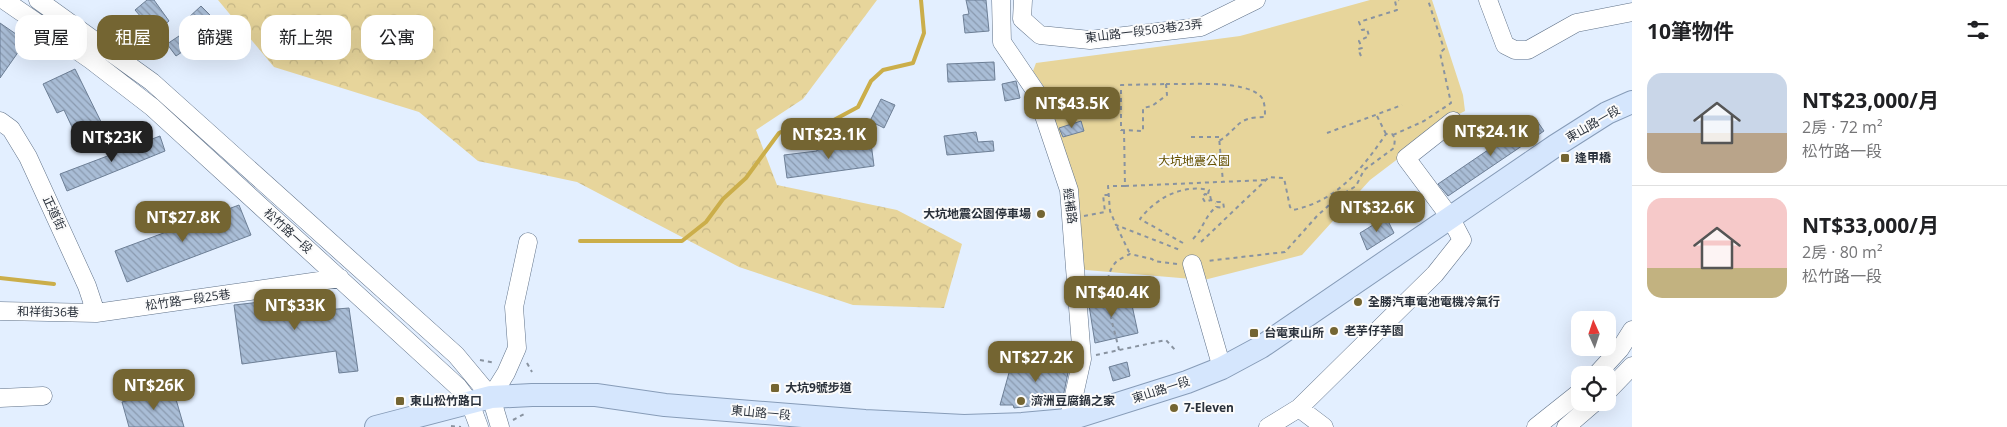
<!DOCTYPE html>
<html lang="zh-TW">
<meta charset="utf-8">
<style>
:root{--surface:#fff;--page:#f6f6f6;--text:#202124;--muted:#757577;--line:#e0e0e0;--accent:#746532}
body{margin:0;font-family:"Open Sans","Noto Sans TC",sans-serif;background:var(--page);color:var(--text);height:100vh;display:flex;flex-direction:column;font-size:19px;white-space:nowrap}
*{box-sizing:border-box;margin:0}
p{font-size:16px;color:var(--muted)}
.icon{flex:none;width:28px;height:28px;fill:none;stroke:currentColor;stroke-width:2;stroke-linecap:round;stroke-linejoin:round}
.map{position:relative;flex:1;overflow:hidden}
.sheet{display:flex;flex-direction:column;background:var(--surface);width:375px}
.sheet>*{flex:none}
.guide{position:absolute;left:15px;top:15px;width:475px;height:45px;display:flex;gap:10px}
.needle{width:32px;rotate:357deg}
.tools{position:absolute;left:1571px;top:311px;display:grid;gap:10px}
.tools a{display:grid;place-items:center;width:45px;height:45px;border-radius:10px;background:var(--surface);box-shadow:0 5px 20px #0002;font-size:25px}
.price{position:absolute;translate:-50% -42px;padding:0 11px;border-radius:10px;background:var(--accent);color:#fff;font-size:16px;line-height:32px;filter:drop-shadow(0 1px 2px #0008)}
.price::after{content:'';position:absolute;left:50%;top:30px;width:15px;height:11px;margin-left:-8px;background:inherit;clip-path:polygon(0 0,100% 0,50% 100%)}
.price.selected{background:#222;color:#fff}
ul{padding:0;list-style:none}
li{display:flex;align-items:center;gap:15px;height:125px;padding:0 15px}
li+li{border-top:1px solid var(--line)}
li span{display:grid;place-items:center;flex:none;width:140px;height:100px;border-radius:15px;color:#555}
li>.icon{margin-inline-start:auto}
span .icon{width:60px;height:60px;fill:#fffc;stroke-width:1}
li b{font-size:21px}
h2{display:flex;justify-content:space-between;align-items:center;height:60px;padding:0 15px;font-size:21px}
.pill{padding:0 18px;border-radius:15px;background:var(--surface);box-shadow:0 5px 20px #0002;font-size:18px;line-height:45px}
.pill.selected{background:var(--accent);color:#fff}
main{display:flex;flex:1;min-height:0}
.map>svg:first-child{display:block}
.forest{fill:url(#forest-crowns)}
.park{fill:#e7d59b}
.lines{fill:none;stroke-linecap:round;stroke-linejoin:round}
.stream{stroke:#cbae4a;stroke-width:4}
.building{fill:url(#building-back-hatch);stroke:#6d7f96}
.minor-casing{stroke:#607289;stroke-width:19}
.major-casing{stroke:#879cb8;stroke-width:24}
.path{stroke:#8993a0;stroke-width:2;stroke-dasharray:4 4;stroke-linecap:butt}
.minor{stroke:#fff;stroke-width:18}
.major{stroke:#d5e6fd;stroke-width:22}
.poi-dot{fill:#746532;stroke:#fbfbfb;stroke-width:2}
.labels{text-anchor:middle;stroke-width:4;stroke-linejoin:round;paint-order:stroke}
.street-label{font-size:12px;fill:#2a313b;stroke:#fbfbfb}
.poi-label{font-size:12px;font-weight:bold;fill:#2a313b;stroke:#fbfbfb;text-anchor:start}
.park-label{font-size:12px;fill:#645000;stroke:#fbfbfb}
</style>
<main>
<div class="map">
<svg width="1632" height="427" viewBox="0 0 1632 427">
<defs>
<pattern id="forest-crowns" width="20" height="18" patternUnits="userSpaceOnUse" patternTransform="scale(1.25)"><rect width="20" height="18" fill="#e7d59b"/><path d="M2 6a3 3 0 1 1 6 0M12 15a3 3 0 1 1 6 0" fill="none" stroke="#c6b786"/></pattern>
<pattern id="building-back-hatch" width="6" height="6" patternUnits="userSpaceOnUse" patternTransform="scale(1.25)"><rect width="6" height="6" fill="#a9bdd6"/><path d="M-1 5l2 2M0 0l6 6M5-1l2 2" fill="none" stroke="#8a9aaf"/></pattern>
</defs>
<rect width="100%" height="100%" fill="#e3efff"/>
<path class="forest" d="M218,0h659l-74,99 -47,31 21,55 120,25 65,34 -18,64 -91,-3 -114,-38 -162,-85 -99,-21 -59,-49 -145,-45z"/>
<path class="park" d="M1370,0h62l31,95 2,16 -12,6 -83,63 -68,75 -98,25 -118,-10 -6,-3 -6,-75 -28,-102 -13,-19 3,-8 204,-27z"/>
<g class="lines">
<path class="stream" d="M580,241h102l24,-19 17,-23 23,-21 33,-45 25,-12h28l26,-14 13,-26 12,-11 30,-7 11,-30 -3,-33
M0,278l54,6"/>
</g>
<path class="building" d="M147,0h7l15,21 -14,12 -20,-23z
M966,0h20l3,31 -24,2 -2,-18 6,-1z
M201,6l12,12 -15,13 -11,-12z
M0,23l26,18 -26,37z
M179,36l9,12 -12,8 -9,-12z
M994,62l1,18 -47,2 -1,-18z
M75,69l31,63 -26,12 -16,-34 -7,3 -14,-29z
M1016,81l4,17 -15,3 -3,-17z
M881,99l14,6 -11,23 -14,-7z
M1535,118l9,13 -96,65 -10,-12z
M1081,121l3,10 -21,6 -4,-9z
M976,132l2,10 15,-1 1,10 -47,4 -3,-19z
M160,136l5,15 -98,40 -7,-17z
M871,143l3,23 -87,12 -3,-23 33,-4v-4l24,-3 1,3z
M239,205l12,30 -124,47 -12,-31z
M1386,217l8,16 -27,17 -7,-17z
M323,295l2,15 24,-2 9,63 -19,2 -3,-22 -94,13 -8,-59z
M1130,296l8,37 -43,10 -7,-44 15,-2 1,4z
M1071,358l-9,44 -48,6 -1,-3h-13l12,-43z
M1127,362l3,14 -17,5 -4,-14z
M173,389l11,38h-55l-7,-25z"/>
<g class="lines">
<g class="minor-casing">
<path id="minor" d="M4,0l87,60 61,47 306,280 12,16 9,24
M38,0l114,82 304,273 35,42 9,30
M1001,0l1,42 34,50 33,98 13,169 -15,68
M1023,0l-1,19 18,16 50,5 111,-13 55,-27
M1488,0l17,45 10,5h13l48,-27 56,-11
M0,121l11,8 17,28 59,129 9,27
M1192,264l30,104
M0,311l96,2 244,-35
M1596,375l24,-26 12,-19
M1608,391l24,-25
M491,397l15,-24 11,-25 -3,-41 14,-65
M0,398l43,-2
M1299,408l25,19
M1268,427l31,-19 136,-134 27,-34 -12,-23 -44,-59 47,-37
M1536,427l44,-35
M1566,427l29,-25"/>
</g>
<g class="major-casing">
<path id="major" d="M376,427l115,-30 41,-2h64l69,10 200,16 99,5 58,-2 45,-4 120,-38 35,-14 39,-21 294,-201 52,-33 25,-11"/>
</g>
<path class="path" d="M1361,56l-3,-7 4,-1 -3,-7 10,-5 -2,-7 -5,1 -3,-8 38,-12 -2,-9 4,-1
M1166,84l1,11 -15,11 -9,2v23l-22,-1v-45z
M1166,84c22,1 82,-5 96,14 3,5 3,13 3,19 -30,0 -25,11 -46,24
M1377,116l9,18
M1124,130l1,56 142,-6
M1327,133l75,-28
M1393,135l31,-14 27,-18 -11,-50 4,-4 -16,-49
M1191,137h28l4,45
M1125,186h-17l2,25 6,14 64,25
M1211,200l-1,-5 -5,-1 -3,3 3,5 6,-2 5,3
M1084,216l21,-4 -2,-17h5
M1117,227l13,27
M1193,239c10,-10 12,-23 23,-32l8,1 -1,-6h-6l-1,5
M1201,242l68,-65 15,1 6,29 3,3c44,-9 69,-41 93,-76h6l3,4 -1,10 -30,22 -8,16 -18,11 -21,19 -32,36 -78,9
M1183,243l-43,-24c16,-21 42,-35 69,-29l-1,4
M1091,278l15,9
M1119,350c-5,-24 -22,-68 -3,-88 4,-3 10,-6 14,-8l22,5 2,2 23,3
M1096,355l70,-15 10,11
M480,360l15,3
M527,363l5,9
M513,420l13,-7
M451,426l10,1"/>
<use href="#minor" class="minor"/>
<use href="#major" class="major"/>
</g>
<g class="poi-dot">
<rect x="1560" y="153" width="10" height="10" rx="2.5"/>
<circle cx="1041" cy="214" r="5"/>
<circle cx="1358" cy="302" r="5"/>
<circle cx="1334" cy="331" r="5"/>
<rect x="1249" y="328" width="10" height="10" rx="2.5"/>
<rect x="770" y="383" width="10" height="10" rx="2.5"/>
<rect x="395" y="396" width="10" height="10" rx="2.5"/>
<circle cx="1021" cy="401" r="5"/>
<circle cx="1174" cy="408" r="5"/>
</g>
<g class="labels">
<g class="street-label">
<text transform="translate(1144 31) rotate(-7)" y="4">東山路一段503巷23弄</text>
<text transform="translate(1593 124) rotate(-30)" y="4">東山路一段</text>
<text transform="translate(1070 206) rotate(82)" y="4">經補路</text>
<text transform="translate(54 213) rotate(65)" y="4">正道街</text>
<text transform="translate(288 231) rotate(42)" y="4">松竹路一段</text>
<text transform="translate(188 300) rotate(-8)" y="4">松竹路一段25巷</text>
<text transform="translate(48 312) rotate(1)" y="4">和祥街36巷</text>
<text transform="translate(1161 390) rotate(-18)" y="4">東山路一段</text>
<text transform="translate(761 413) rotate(5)" y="4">東山路一段</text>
</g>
<g class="poi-label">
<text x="1575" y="162">逢甲橋</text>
<text x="1031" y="218" text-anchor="end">大坑地震公園停車場</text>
<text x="1368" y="306">全勝汽車電池電機冷氣行</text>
<text x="1344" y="335">老芋仔芋園</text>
<text x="1264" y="337">台電東山所</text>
<text x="785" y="392">大坑9號步道</text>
<text x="410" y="405">東山松竹路口</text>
<text x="1031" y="405">濟洲豆腐鍋之家</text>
<text x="1184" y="412">7-Eleven</text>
</g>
<g class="park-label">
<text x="1194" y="165">大坑地震公園</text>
</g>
</g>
</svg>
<div class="tools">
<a><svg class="needle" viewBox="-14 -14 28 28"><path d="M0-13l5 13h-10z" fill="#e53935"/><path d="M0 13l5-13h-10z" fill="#757577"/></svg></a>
<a><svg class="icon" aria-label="locate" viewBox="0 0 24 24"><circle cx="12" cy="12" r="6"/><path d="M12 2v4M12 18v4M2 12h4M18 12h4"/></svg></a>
</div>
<b class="price" style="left:1072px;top:129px">NT$43.5K</b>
<b class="price" style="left:1491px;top:157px">NT$24.1K</b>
<b class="price" style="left:829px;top:160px">NT$23.1K</b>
<b class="price selected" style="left:112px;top:163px">NT$23K</b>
<b class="price" style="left:1377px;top:233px">NT$32.6K</b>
<b class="price" style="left:183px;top:243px">NT$27.8K</b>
<b class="price" style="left:1112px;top:318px">NT$40.4K</b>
<b class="price" style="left:295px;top:331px">NT$33K</b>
<b class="price" style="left:1036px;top:383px">NT$27.2K</b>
<b class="price" style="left:154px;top:411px">NT$26K</b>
<div class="guide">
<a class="pill">買屋</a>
<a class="pill selected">租屋</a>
<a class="pill">篩選</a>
<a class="pill">新上架</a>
<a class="pill">公寓</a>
</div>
</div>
<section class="sheet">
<h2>10筆物件<svg class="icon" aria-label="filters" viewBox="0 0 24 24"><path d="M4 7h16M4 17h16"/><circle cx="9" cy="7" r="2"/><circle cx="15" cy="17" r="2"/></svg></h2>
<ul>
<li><span style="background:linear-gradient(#c9d6e8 60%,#b9a48a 0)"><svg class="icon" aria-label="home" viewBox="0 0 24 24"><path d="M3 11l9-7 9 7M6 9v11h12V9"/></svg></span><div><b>NT$23,000/月</b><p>2房 · 72 m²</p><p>松竹路一段</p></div></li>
<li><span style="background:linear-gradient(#f6c9c9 70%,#c2b280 0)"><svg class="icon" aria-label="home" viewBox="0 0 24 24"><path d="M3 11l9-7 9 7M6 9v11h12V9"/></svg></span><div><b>NT$33,000/月</b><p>2房 · 80 m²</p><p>松竹路一段</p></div></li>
</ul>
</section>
</main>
